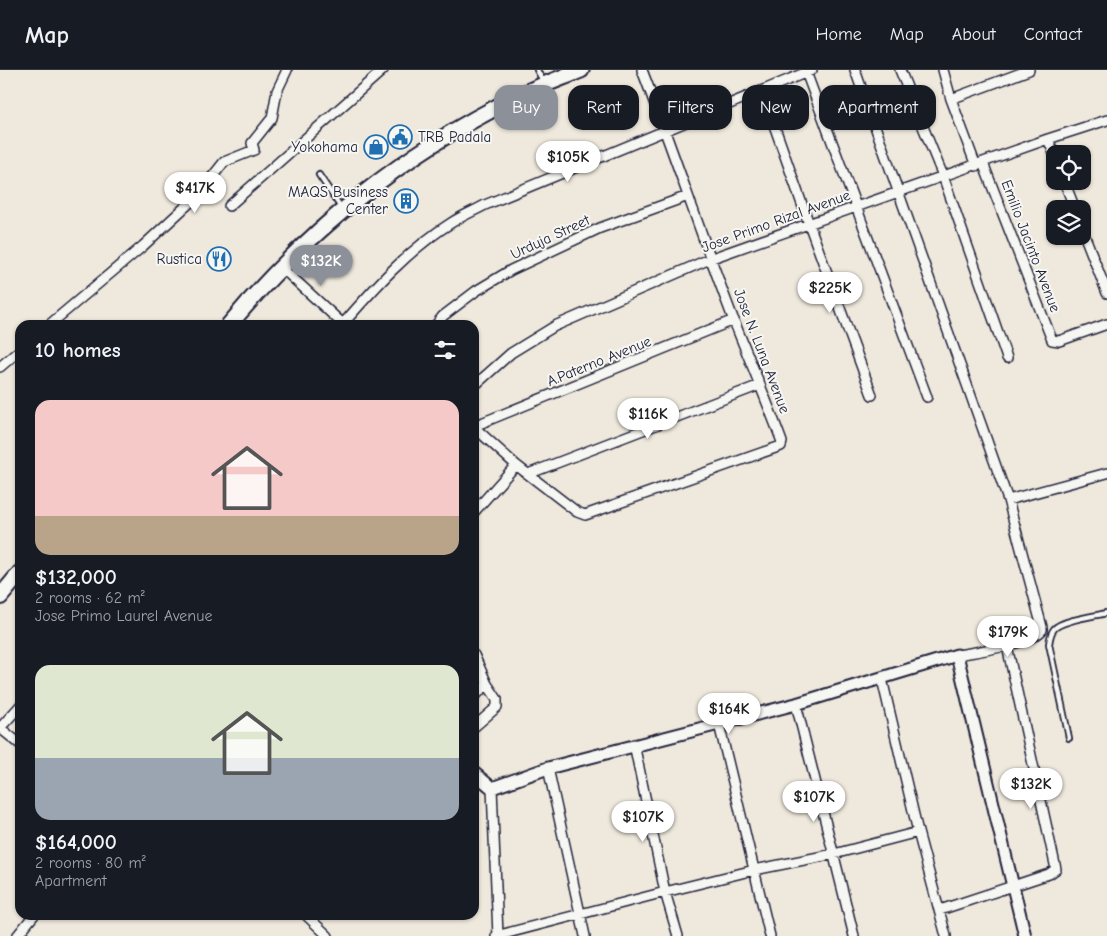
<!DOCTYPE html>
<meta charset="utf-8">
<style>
:root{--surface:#171b24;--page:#242831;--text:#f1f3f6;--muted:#9ea1a6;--line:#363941;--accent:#8c9099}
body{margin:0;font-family:"Comic Neue",sans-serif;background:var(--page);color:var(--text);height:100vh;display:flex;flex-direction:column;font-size:19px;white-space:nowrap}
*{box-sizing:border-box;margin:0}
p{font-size:16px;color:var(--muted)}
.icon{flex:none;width:28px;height:28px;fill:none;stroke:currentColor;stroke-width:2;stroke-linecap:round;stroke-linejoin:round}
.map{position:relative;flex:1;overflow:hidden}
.drawer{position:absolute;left:15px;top:250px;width:464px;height:600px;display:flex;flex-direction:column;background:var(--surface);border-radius:15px;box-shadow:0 1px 4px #0004}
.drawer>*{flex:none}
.hud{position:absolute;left:494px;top:15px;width:475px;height:45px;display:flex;gap:10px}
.controls{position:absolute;left:1046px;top:75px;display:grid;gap:10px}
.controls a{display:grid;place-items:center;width:45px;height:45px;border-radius:10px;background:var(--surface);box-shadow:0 1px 4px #0004;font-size:25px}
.price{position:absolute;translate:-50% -42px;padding:0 11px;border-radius:18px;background:#fff;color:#222;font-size:16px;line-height:32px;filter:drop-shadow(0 1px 2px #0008)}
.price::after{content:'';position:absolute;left:50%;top:30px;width:15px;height:11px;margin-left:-8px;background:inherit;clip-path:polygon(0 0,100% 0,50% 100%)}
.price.active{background:var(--accent);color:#fff}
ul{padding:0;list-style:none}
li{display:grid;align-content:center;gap:10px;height:265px;padding:0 20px}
li span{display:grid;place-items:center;height:155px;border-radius:15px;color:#555}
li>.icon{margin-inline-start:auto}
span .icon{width:90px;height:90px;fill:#fffc;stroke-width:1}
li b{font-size:21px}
h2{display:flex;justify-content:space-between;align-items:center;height:60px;padding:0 20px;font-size:21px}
.chip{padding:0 18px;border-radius:15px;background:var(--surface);box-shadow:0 1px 4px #0004;font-size:18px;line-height:45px}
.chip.active{background:var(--accent);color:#fff}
header{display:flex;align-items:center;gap:30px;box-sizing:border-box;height:70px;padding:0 25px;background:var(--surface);border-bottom:1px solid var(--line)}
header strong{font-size:24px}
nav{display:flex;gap:28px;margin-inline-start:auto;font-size:18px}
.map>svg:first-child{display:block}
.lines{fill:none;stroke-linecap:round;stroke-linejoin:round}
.service-casing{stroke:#22223b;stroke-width:8}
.minor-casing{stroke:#22223b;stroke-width:12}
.tertiary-casing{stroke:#22223b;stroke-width:15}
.trunk-casing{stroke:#22223b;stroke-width:19}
.service{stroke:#f6f6f2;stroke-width:4.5}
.minor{stroke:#f6f6f2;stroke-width:9}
.tertiary{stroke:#f6f6f2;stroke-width:11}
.trunk{stroke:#f6f6f2;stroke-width:15}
.labels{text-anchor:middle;stroke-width:4;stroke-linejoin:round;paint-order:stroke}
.poi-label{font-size:15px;fill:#22223b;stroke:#f6f6f2;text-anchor:end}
.street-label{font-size:15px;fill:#22223b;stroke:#f6f6f2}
</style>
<header>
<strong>Map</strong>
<nav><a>Home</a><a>Map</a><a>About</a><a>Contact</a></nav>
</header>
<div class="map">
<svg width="1107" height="866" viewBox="0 0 1107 866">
<rect width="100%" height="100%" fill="#efe9dd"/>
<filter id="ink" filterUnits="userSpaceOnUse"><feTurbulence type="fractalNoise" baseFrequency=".02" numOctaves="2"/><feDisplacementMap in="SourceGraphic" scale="10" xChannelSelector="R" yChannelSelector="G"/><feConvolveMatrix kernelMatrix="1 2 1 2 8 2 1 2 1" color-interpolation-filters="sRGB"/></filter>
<g filter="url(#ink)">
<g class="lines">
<g class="service-casing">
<path id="service" d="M537,0l6,11
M319,105l23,34
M1069,668l-20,-94c1,-5 1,-10 5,-15 8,-9 40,-13 53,-16"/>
</g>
<g class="minor-casing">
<path id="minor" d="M855,0l153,430 34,127v3c-10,14 -67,22 -85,25
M900,0l43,106 64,182
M943,0l8,29 25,67
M806,2l121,325
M762,21l47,133 63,171
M951,29l78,-29
M1048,69l7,17
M983,93l69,177 7,1 48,-17
M1064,111l11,28
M229,136l154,-136
M1082,159l25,64
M282,198l62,57
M49,255l94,-79 54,-50 27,-34 30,-12 -2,-7 20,-25 5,-27 10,-21
M342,255c33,-38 66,-75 109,-102 11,-7 23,-12 34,-18l327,-135
M436,255l7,-9 33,-25 35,-21 89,-42 88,-32
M0,297l20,-17
M474,316l37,-33 44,-27 157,-68 336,-119 59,-19
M474,356l260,-106
M474,357l42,38 61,47 8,3 196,-69 1,-4c-15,-41 -32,-81 -48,-121 -32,-83 -60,-168 -92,-251
M528,404l232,-89
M1008,430l99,-27
M474,442l42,-47
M474,585l13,29 10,15v8l-23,20
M882,609l36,153 28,104
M474,627l13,-13
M796,634l58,232
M20,636l-20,22 20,16
M719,654l51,212
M634,674l31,148 13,44
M548,698l37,168
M492,718l6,148
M940,840l109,-36 7,-5 -49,-223
M306,845l22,21
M17,866l17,-21
M496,866l169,-44 89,-22 80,-16 84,-22"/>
</g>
<g class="tertiary-casing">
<path id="tertiary" d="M474,703l18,15 56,-20 248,-64 161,-49 68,281"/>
</g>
<g class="trunk-casing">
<path id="trunk" d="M229,255c77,-93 177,-174 286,-227 21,-11 44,-19 66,-28
M0,527l20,-24"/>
</g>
<use href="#service" class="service"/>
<use href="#minor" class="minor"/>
<use href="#tertiary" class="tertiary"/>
<use href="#trunk" class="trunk"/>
</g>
</g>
<defs>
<g id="civic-ring" transform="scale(1.25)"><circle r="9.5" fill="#f6f6f2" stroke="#1f6fb2" stroke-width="1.5"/><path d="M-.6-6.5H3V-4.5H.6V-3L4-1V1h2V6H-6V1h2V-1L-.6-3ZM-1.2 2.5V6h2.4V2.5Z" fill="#1f6fb2"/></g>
<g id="shop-ring" transform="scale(1.25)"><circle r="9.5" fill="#f6f6f2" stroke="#1f6fb2" stroke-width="1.5"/><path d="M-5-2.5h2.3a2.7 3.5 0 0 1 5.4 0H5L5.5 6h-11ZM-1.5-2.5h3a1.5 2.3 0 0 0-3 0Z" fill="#1f6fb2"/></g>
<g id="building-ring" transform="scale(1.25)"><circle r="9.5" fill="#f6f6f2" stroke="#1f6fb2" stroke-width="1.5"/><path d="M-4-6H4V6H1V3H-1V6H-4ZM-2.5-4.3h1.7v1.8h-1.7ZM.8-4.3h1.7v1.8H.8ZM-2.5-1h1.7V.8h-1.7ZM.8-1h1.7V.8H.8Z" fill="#1f6fb2"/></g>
<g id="restaurant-ring" transform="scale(1.25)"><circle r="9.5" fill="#f6f6f2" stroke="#1f6fb2" stroke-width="1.5"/><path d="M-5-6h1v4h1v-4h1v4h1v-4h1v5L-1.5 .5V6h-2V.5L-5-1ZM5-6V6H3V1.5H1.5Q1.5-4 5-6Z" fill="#1f6fb2"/></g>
</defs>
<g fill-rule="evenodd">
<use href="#civic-ring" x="400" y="67"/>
<use href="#shop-ring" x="376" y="77"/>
<use href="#building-ring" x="406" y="131"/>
<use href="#restaurant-ring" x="219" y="189"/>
</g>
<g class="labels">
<g class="poi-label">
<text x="418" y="72" text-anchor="start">TRB Padala</text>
<text x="358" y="82">Yokohama</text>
<text x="388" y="127">MAQS Business<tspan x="388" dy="17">Center</tspan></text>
<text x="202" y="194">Rustica</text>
</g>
<g class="street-label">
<text transform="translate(776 151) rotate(-20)" y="5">Jose Primo Rizal Avenue</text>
<text transform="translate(550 167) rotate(-25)" y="5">Urduja Street</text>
<text transform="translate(1031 176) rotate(69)" y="5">Emilio Jacinto Avenue</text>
<text transform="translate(762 281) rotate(69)" y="5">Jose N. Luna Avenue</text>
<text transform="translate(599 291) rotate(-22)" y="5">A.Paterno Avenue</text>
</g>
</g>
</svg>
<div class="controls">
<a><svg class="icon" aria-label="locate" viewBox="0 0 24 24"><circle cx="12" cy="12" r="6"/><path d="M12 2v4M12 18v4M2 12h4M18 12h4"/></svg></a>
<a><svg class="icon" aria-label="layers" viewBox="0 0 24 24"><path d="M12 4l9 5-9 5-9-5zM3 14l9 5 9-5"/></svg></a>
</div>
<b class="price" style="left:568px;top:113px">$105K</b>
<b class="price" style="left:195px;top:144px">$417K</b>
<b class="price active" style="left:321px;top:217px">$132K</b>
<b class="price" style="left:830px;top:244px">$225K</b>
<b class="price" style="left:648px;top:370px">$116K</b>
<b class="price" style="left:1008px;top:588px">$179K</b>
<b class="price" style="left:729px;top:665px">$164K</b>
<b class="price" style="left:1031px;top:740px">$132K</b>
<b class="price" style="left:814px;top:753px">$107K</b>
<b class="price" style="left:643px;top:773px">$107K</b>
<div class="hud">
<a class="chip active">Buy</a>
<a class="chip">Rent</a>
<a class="chip">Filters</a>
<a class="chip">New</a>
<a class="chip">Apartment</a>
</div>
<section class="drawer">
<h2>10 homes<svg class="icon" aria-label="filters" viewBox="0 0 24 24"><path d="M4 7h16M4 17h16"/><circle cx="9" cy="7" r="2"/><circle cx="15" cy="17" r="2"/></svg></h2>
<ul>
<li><span style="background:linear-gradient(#f6c9c9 75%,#b9a48a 0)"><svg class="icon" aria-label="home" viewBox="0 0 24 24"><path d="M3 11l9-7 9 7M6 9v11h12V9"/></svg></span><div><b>$132,000</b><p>2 rooms · 62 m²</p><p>Jose Primo Laurel Avenue</p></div></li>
<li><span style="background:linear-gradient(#dfe7d0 60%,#9aa5b1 0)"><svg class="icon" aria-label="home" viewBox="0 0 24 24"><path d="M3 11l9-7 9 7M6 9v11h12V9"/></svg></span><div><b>$164,000</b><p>2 rooms · 80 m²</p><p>Apartment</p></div></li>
</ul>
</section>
</div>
